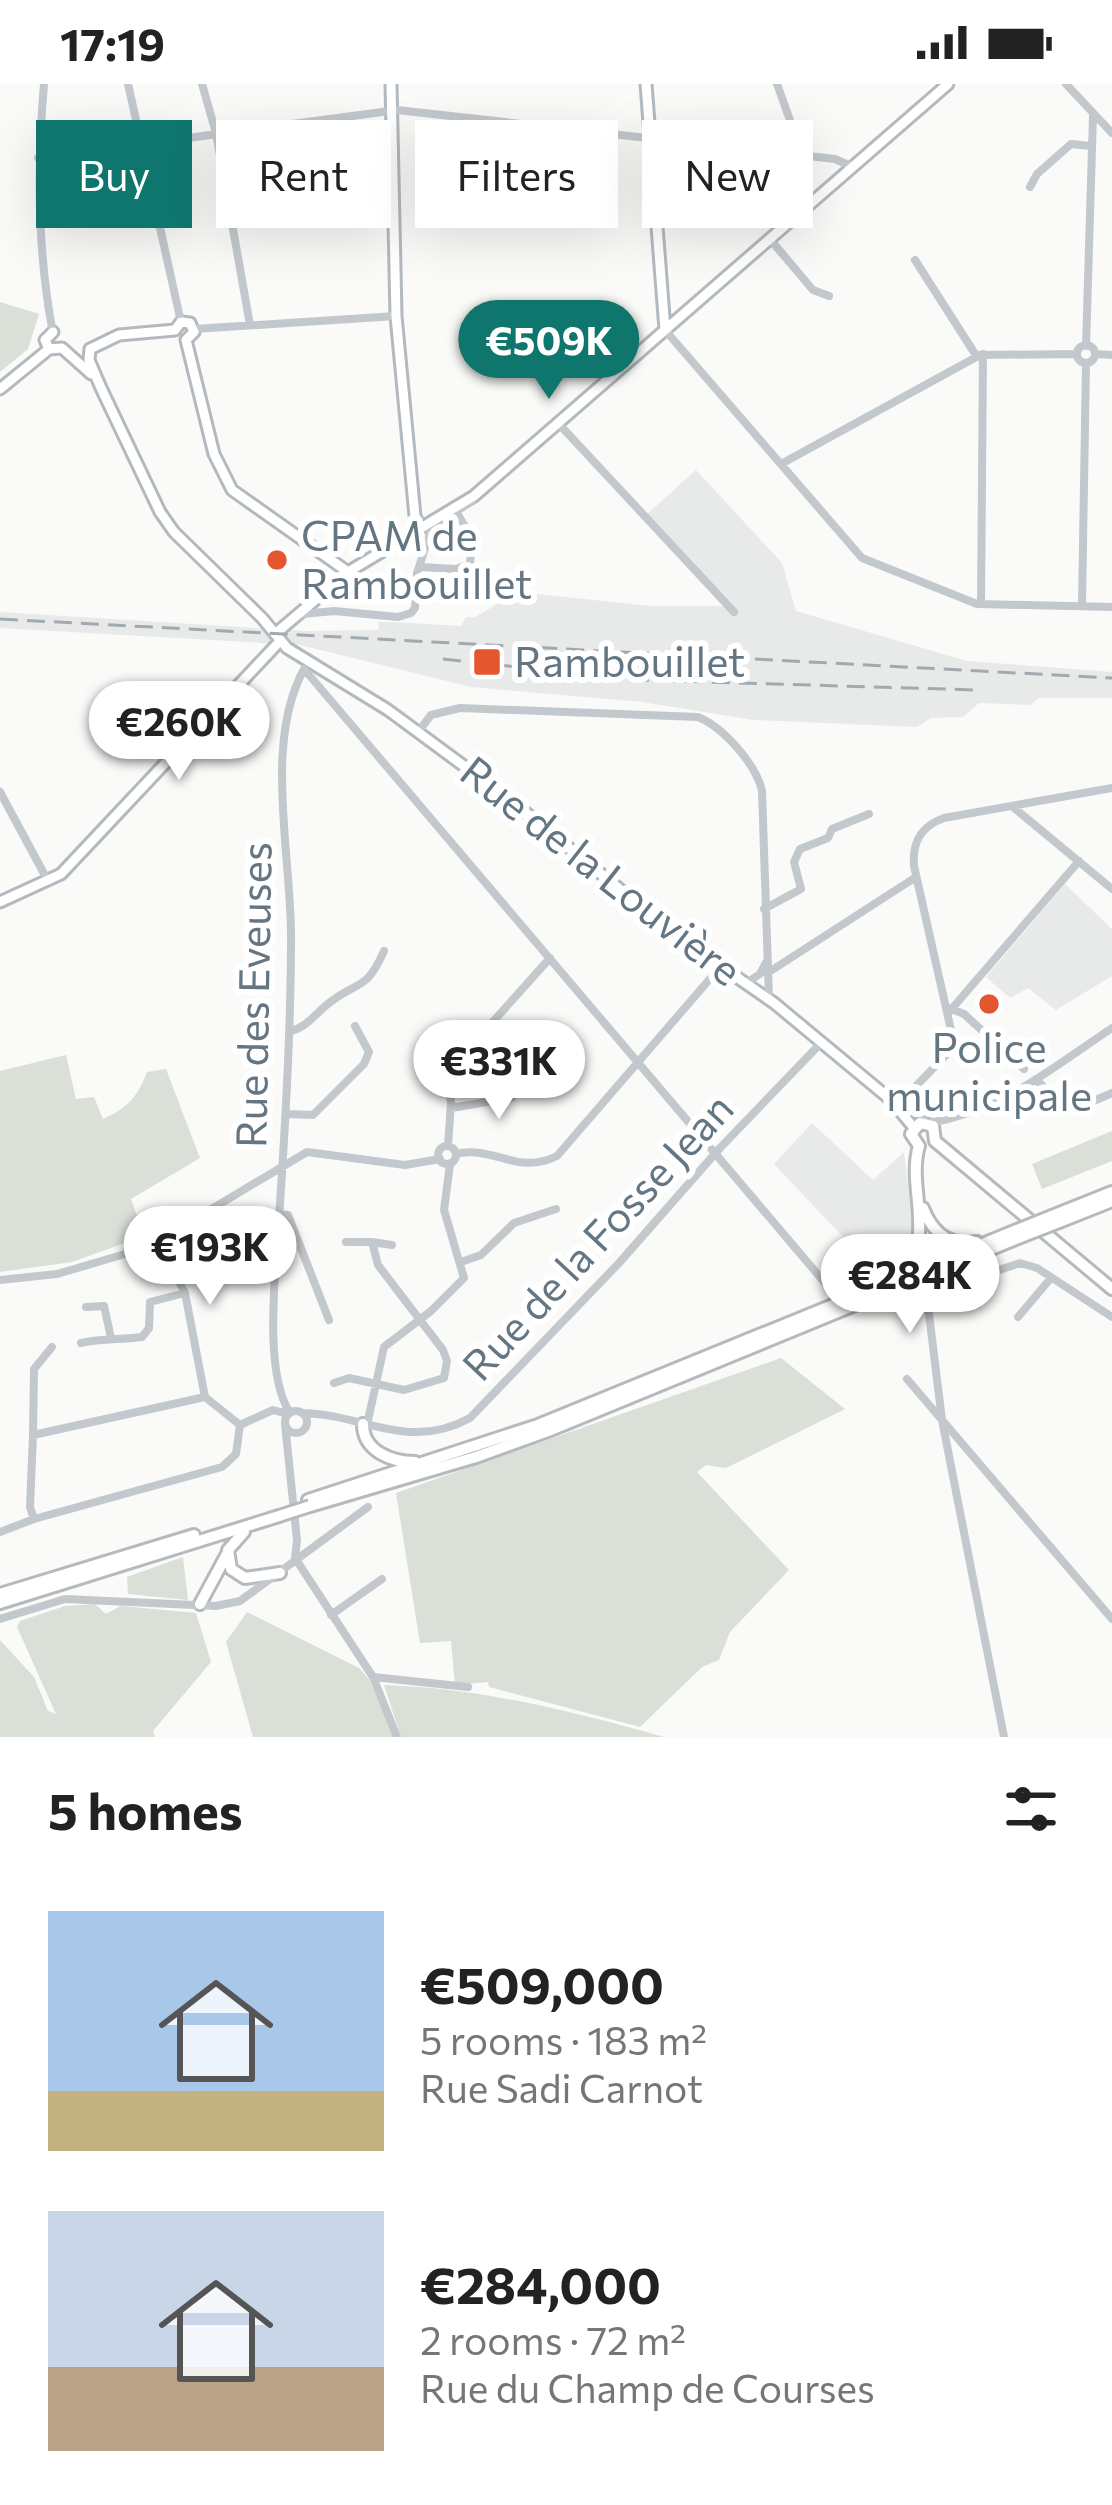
<!DOCTYPE html>
<meta charset="utf-8">
<style>
:root{--surface:#fff;--page:#f2f2f2;--text:#222;--muted:#767676;--accent:#0f766e}
body{margin:0;font-family:Commissioner,sans-serif;background:var(--page);color:var(--text);height:100vh;display:flex;flex-direction:column;font-size:45px;white-space:nowrap}
*{box-sizing:border-box;margin:0}
p{font-size:39px;color:var(--muted)}
.icon{flex:none;width:66px;height:66px;fill:none;stroke:currentColor;stroke-width:2;stroke-linecap:round;stroke-linejoin:round}
.map{position:relative;height:1653px;overflow:hidden}
.details{display:flex;flex-direction:column;background:var(--surface);flex:1}
.details>*{flex:none}
.guide{position:absolute;left:36px;top:36px;width:1041px;height:108px;display:flex;gap:24px}
.price{position:absolute;translate:-50% -102px;padding:0 27px;border-radius:42px;background:#fff;color:#222;font-size:39px;line-height:78px;filter:drop-shadow(0 3px 6px #0008)}
.price::after{content:'';position:absolute;left:50%;top:72px;width:36px;height:27px;margin-left:-18px;background:inherit;clip-path:polygon(0 0,100% 0,50% 100%)}
.price.on{background:var(--accent);color:#fff}
ul{padding:0;list-style:none}
li{display:flex;align-items:center;gap:36px;height:300px;padding:0 48px}
li span{display:grid;place-items:center;flex:none;width:336px;height:240px;border-radius:0px;color:#555}
li>.icon{margin-inline-start:auto}
span .icon{width:144px;height:144px;fill:#fffc;stroke-width:1}
li b{font-size:51px}
h2{display:flex;justify-content:space-between;align-items:center;height:144px;padding:0 48px;font-size:51px}
.chip{padding:0 42px;border-radius:0px;background:var(--surface);box-shadow:0 12px 48px #0002;font-size:42px;line-height:108px}
.chip.on{background:var(--accent);color:#fff}
.status{display:flex;justify-content:space-between;align-items:center;height:84px;padding:0 60px;background:var(--surface);direction:ltr}
.status svg{height:33px;fill:currentColor}
.map>svg:first-child{display:block}
.built{fill:#e8e9e9}
.green{fill:#dadfd7}
.lines{fill:none;stroke-linecap:round;stroke-linejoin:round}
.secondary-casing{stroke:#b3babf;stroke-width:15}
.primary-casing{stroke:#b5babe;stroke-width:16}
.street{stroke:#c3c8cc;stroke-width:8}
.secondary{stroke:#fff;stroke-width:9}
.primary{stroke:#fff;stroke-width:10}
.rail{stroke:#a2aab0;stroke-width:3;stroke-dasharray:18 9;stroke-linecap:butt}
.primary-bridge-casing{stroke:#b5babe;stroke-width:16;stroke-linecap:butt}
.primary-bridge{stroke:#fff;stroke-width:10}
.poi-dot{fill:#e4572e;stroke:#fff;stroke-width:4.5}
.labels{text-anchor:middle;stroke-width:12;stroke-linejoin:round;paint-order:stroke}
.poi-label{font-size:42px;fill:#657683;stroke:#fff;text-anchor:start}
.street-label{font-size:42px;fill:#657683;stroke:#fff}
</style>
<div class="status"><b>17:19</b><svg viewBox="0 0 49 12"><path d="M0 12V9h3v3zM5 12V6h3v6zM10 12V3h3v9zM15 12V0h3v12zM26 1h20v11H26zM47 4h2v5h-2z"/></svg></div>
<div class="map">
<svg width="1112" height="1653" viewBox="0 0 1112 1653">
<rect width="100%" height="100%" fill="#fafaf8"/>
<path class="built" d="M696,386l86,93 14,48 171,50 145,11v26h-73l-9,7 -51,-2 -16,14 -32,1 -14,9 -163,-7 -112,-18 -171,-15 -171,-42 -300,-17v-16l304,19 74,-1 1,-8h13l69,4 5,-9h9l43,-25 132,14h78l-82,-91z
M1065,800l47,45v47l-56,34 -28,-22 -18,10 -24,-21z
M812,1039l61,57 31,-28 10,84 -4,16 -14,13 -19,8 -103,-109z"/>
<path class="green" d="M465,57l71,10 -3,26 -72,-10z
M0,218l39,12 -11,35 -28,23z
M66,971l10,44 18,-2 9,22c24,-10 35,-23 44,-47l19,-3 34,89 -69,41 13,37 -72,26 -72,10v-201z
M1112,1047v30l-70,28 -10,-25z
M781,1274l64,51 -119,59 -20,-3 -9,7 92,98 -59,62 -11,28 -17,7 -62,60 -151,-40 -1,-5 -33,3 -4,-44 -31,2 -24,-150z
M183,1473l5,43 -60,-6 -1,-17z
M95,1520l11,10 15,-8 75,7 15,49 -58,69 2,6h-155v-97l34,37 14,34 8,3 -39,-87 3,-6 45,-15z
M247,1528l112,56 10,11 25,58h-141l-27,-95z
M384,1601c95,3 188,26 280,52h-263z"/>
<g class="lines">
<g class="secondary-casing">
<path id="secondary" d="M391,0l5,232 19,200 5,11
M646,0l19,246
M175,246l6,-8 9,1 4,9 -8,8
M186,256l28,114 18,36 116,82
M49,265l13,-1 29,26
M49,265l-4,-9 8,-8
M90,265l-1,11 12,28 59,124 14,20 88,86 25,30 101,62 126,93 162,132 98,68 117,97 23,28
M90,265l29,-14 56,-5
M0,305l49,-40
M275,550l73,-62 126,-76 474,-412
M0,818l61,-28 219,-233"/>
</g>
<g class="primary-casing">
<path id="primary" d="M935,1057l177,148
M919,1062l-8,-12 9,-11 13,3 2,15
M923,1124c9,24 26,39 54,34
M1052,1132l60,-24
M1059,1138l53,-21
M898,1190c41,-33 8,-85 21,-128
M363,1340c0,27 28,38 52,38
M308,1416l230,-75 479,-195
M310,1422l166,-49 72,-26 475,-195
M244,1448l-16,18 3,19 14,9 35,-5
M0,1510l194,-59
M0,1519l279,-87
M200,1520l27,-50"/>
</g>
<path class="street" d="M44,0c-7,82 -7,163 8,244
M128,0l53,238
M202,0l14,49 34,192
M777,0l14,39 -5,30
M1066,0l46,49
M38,74l359,-48 438,49 18,8
M134,101l17,-2
M1030,103l7,-13 34,-30 20,2
M53,108l75,-6
M769,154l44,52 16,6
M915,176l62,97
M194,245l202,-13
M665,246l197,228 115,46 135,3
M1077 270a9 9 0 1 1 18 0a9 9 0 1 1-18 0Z
M1086,262l7,-230
M1095,270l17,1
M558,339l176,189
M781,380l199,-109 97,-1
M420,483l36,2 14,-5 2,-26 -15,-25
M981,520l2,-250
M1082,522l4,-243
M302,530l32,-3 64,6 13,-4 4,-5 2,-35 14,-43 41,-30
M304,585l527,621
M418,648l13,-17 29,-7 238,9c25,10 58,47 64,74l7,207
M0,708l48,89
M1013,723l99,82
M764,825l37,-20 -7,-27 6,-13 28,-11 4,-9 37,-15
M769,888l147,-95
M746,899l14,-9 7,-13
M954,926l10,4 60,55
M949,928l130,-151
M439,944l12,74 -3,44
M291,947c16,-4 25,-18 38,-28 29,-23 37,-11 55,-52
M481,951l69,-77
M1036,995c29,32 39,31 76,14
M451,1024l60,-10 13,-13 11,-1
M287,1030l26,1 51,-51 5,-12 -14,-26
M924,1038l-7,-37 30,-31 4,-24 -37,-164c-2,-24 7,-40 30,-48l168,-30
M929,1039c73,-12 123,-55 183,-95
M438 1071a9 9 0 1 1 18 0a9 9 0 1 1-18 0Z
M456,1070c39,-9 61,22 101,2l164,-190
M280,1130l8,1 41,105
M157,1156l28,53 20,104
M346,1158h26
M461,1178l20,-7 33,-32 42,-14
M0,1196l57,-6 68,-20 48,-22 134,-80 98,13 35,-6
M86,1223l18,-1 7,32
M1018,1233l33,-39
M81,1259c21,-5 40,-3 61,-6l7,-9 1,-26 35,-9
M907,1295l205,240
M334,1299l15,-5 55,12 40,-12 3,-17 -4,-11 -65,-85 -6,-23 20,3
M285 1338a11 11 0 1 1 22 0a11 11 0 1 1-22 0Z
M290,1329c-26,-40 -15,-134 -12,-181 7,-98 13,-194 13,-292 1,-83 -28,-196 13,-271
M302,1329c62,1 106,39 168,5l149,-155 101,-115 101,-105
M285,1340l12,116 -2,18
M240,1341l33,-15 15,4
M367,1341l17,-78 47,-36 33,-33 -20,-68 6,-46
M33,1351l1,-66 18,-22
M34,1435l-4,-12 3,-72 172,-38 35,28
M0,1448l34,-13 188,-52 14,-13 4,-29
M295,1474l78,119 24,60
M331,1531l51,-36
M0,1535l65,-20 151,7 24,-5 128,-94
M373,1593l95,10
M1004,1653l-62,-317 -14,-114 12,-16 80,-27 17,5 75,49"/>
<use href="#secondary" class="secondary"/>
<use href="#primary" class="primary"/>
<path class="rail" d="M0,535l1112,59
M443,575l197,21 336,10"/>
<g class="primary-bridge-casing">
<path id="primary-bridge" d="M1017,1146l35,-14
M1023,1152l36,-14
M279,1432l31,-10"/>
</g>
<use href="#primary-bridge" class="primary-bridge"/>
</g>
<g class="poi-dot">
<circle cx="277" cy="476" r="12"/>
<rect x="472" y="563" width="30" height="30" rx="6"/>
<circle cx="989" cy="920" r="12"/>
</g>
<g class="labels">
<g class="poi-label">
<text x="301" y="467">CPAM de<tspan x="301" dy="48">Rambouillet</tspan></text>
<text x="514" y="593">Rambouillet</text>
<text x="989" y="979" text-anchor="middle">Police<tspan x="989" dy="48">municipale</tspan></text>
</g>
<g class="street-label">
<text transform="translate(601 787) rotate(38)" y="15">Rue de la Louvière</text>
<text transform="translate(254 911) rotate(-89)" y="15">Rue des Eveuses</text>
<text transform="translate(598 1153) rotate(-47)" y="15">Rue de la Fosse Jean</text>
</g>
</g>
</svg>
<b class="price on" style="left:549px;top:318px">€509K</b>
<b class="price" style="left:179px;top:699px">€260K</b>
<b class="price" style="left:499px;top:1038px">€331K</b>
<b class="price" style="left:210px;top:1224px">€193K</b>
<b class="price" style="left:910px;top:1252px">€284K</b>
<div class="guide">
<a class="chip on">Buy</a>
<a class="chip">Rent</a>
<a class="chip">Filters</a>
<a class="chip">New</a>
</div>
</div>
<section class="details">
<h2>5 homes<svg class="icon" aria-label="filters" viewBox="0 0 24 24"><path d="M4 7h16M4 17h16"/><circle cx="9" cy="7" r="2"/><circle cx="15" cy="17" r="2"/></svg></h2>
<ul>
<li><span style="background:linear-gradient(#a9c7e8 75%,#c2b280 0)"><svg class="icon" aria-label="home" viewBox="0 0 24 24"><path d="M3 11l9-7 9 7M6 9v11h12V9"/></svg></span><div><b>€509,000</b><p>5 rooms · 183 m²</p><p>Rue Sadi Carnot</p></div></li>
<li><span style="background:linear-gradient(#c9d6e8 65%,#b9a48a 0)"><svg class="icon" aria-label="home" viewBox="0 0 24 24"><path d="M3 11l9-7 9 7M6 9v11h12V9"/></svg></span><div><b>€284,000</b><p>2 rooms · 72 m²</p><p>Rue du Champ de Courses</p></div></li>
</ul>
</section>
